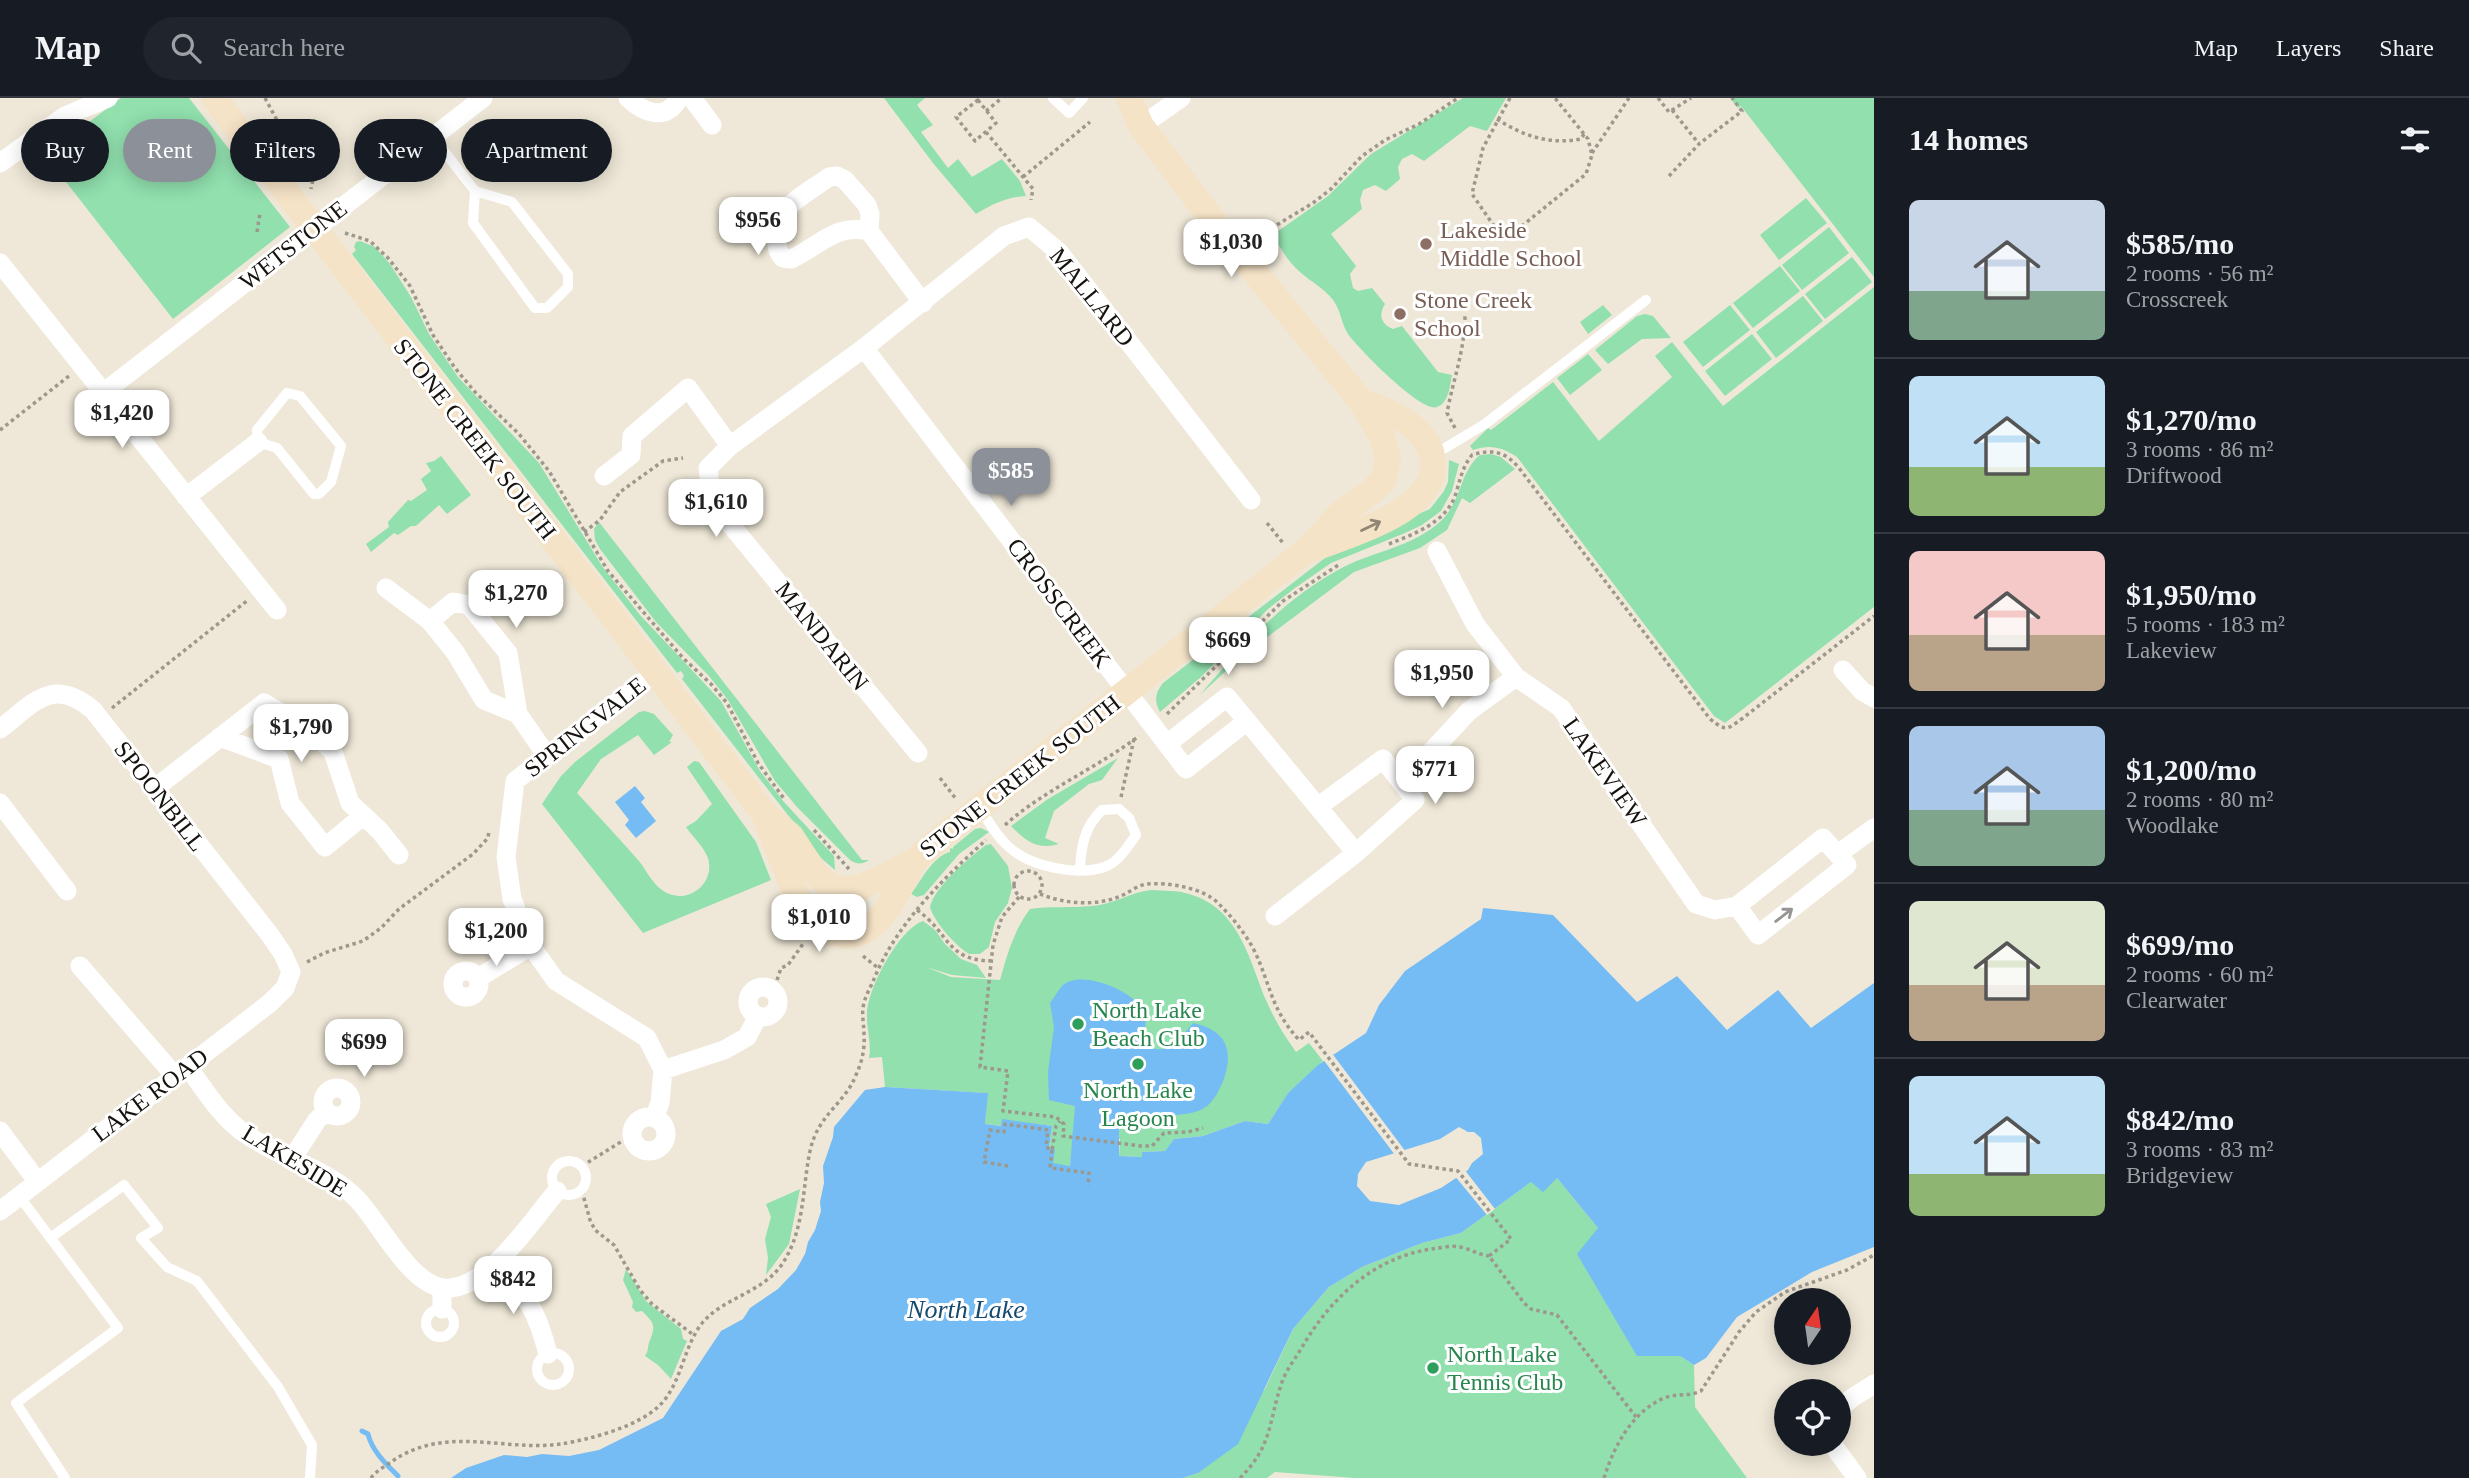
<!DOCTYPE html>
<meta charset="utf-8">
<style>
:root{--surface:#171b24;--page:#20242c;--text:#f1f3f6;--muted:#9ea1a6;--line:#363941;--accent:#8c9099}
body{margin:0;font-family:"Times New Roman",serif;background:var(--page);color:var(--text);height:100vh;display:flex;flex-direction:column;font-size:26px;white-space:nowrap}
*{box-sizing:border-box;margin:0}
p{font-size:23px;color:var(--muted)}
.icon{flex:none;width:38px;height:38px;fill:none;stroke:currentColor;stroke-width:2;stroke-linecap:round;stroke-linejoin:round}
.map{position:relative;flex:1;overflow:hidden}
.sheet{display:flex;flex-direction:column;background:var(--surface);width:595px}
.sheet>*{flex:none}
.banner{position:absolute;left:21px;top:21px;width:665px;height:63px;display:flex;gap:14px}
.needle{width:46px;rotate:13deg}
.tools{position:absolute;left:1774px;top:1190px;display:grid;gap:14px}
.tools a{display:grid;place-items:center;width:77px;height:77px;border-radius:50%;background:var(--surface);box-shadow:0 4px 18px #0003;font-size:35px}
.price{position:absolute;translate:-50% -60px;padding:0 16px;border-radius:14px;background:#fff;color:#222;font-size:23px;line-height:46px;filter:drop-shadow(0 2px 4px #0008)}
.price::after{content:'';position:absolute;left:50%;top:42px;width:21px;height:16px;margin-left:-10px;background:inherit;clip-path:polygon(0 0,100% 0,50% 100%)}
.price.current{background:var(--accent);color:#fff}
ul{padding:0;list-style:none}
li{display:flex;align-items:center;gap:21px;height:175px;padding:0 35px}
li+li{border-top:2px solid var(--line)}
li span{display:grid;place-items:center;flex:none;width:196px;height:140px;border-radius:10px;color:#555}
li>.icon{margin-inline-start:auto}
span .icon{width:84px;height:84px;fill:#fffc;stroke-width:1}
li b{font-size:30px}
h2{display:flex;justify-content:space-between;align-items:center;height:84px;padding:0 35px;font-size:30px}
.tag{padding:0 24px;border-radius:32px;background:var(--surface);box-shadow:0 4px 18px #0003;font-size:24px;line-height:63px}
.tag.current{background:var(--accent);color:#fff}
header{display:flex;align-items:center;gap:42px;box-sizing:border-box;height:98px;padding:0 35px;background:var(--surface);border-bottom:2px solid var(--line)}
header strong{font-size:33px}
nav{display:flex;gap:38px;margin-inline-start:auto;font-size:24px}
.search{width:490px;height:63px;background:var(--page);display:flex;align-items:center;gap:18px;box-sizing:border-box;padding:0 24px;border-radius:38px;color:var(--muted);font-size:26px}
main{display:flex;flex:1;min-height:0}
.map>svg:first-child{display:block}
.green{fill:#91e0ae}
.water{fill:#74bcf3;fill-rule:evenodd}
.pier{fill:#efe8d8}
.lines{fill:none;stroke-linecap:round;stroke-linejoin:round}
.stream{stroke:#74bcf3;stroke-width:5}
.path{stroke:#9d978c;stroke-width:3.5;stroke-dasharray:3.5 3.5;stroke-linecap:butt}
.lane{stroke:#fff;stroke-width:10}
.street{stroke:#fff;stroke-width:19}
.secondary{stroke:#f5e3c7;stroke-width:26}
.oneway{stroke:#918574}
.oneway2{stroke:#969593}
.education-dot{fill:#8d6e63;stroke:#fff;stroke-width:2.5}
.leisure-dot{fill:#2e9e5b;stroke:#fff;stroke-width:2.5}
.labels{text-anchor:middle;stroke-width:6;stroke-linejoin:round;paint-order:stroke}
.education-label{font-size:24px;fill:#785e54;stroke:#fff;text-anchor:start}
.street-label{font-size:24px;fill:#16130e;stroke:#fff}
.leisure-label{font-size:24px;fill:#27864d;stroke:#fff;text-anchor:start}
.water-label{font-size:26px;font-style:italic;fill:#144a6e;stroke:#fff}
</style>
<header>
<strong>Map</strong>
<div class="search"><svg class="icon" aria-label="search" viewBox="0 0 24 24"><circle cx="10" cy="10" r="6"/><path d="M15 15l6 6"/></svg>Search here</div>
<nav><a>Map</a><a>Layers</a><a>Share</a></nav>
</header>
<main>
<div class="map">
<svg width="1874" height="1380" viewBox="0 0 1874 1380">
<rect width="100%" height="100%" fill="#efe8d8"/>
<path class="green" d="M121,0h68l101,129 -117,92 -128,-164z
M884,0h41l-8,7 16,20 -12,7 27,36 10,-9 14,18 30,-18 18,22 6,15c-20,1 -33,8 -50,18l-43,-51z
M1463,0h43l-19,33 -17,-5 -46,35 -12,-7 -10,5 -4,8 2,12 -14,12 -11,-6 -12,5 -3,10 2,9 -31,25 25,32 -6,8 3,14 5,3 14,-3 13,16c-7,11 -4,20 8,25l9,-3 36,46 14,3c-2,10 -3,28 -15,32 -16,6 -79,-59 -89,-73 -7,-11 -7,-24 -15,-34 -9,-12 -22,-18 -33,-28 -11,-9 -18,-22 -26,-34v-4l54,-38 43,-42z
M1730,0h144v179l-133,-171 -3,2z
M1806,100l21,25 -48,37 -19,-25z
M1829,129l20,26 -47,37 -20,-25z
M360,143l15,6 15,17 21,33 18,37 29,43 81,86 63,103 38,49 81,86 39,70 24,31 50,54 1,14 -13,-11 -140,-180 2,-3 -3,-5 -4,2 -325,-419 4,-4 -2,-3 2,-5z
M1852,159l20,25 -47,37 -20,-25z
M1780,168l20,25 -47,37 -20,-25z
M1874,189v320l-149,116 -11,-7 -197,-259c-15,-10 -27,-13 -44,-7l-3,-4 18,-18 3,2 62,-48 46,59 73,-64 -17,-21 17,-14 51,64z
M1803,198l20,25 -47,37 -20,-26z
M1603,207l9,10 -24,19 -8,-12z
M1730,207l20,25 -47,37 -20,-25z
M1645,216l8,2 18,22 -29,1 -34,25 -13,-14 42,-34z
M1752,236l20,25 -47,37 -20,-25z
M1588,256l14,16 -32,25 -13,-17z
M1491,356l10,3 14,12 -45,34 -8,-5 -15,32 -27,18 -66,24 -112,84 -42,39c41,-48 82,-94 138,-125 30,-17 65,-21 93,-41 33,-22 25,-54 49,-74z
M441,358l30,39 -24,19 -8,-9 -23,21h-5l-13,9 -4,-2 -23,19 -5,-8 23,-17 -1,-5 20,-22 3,1 16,-11 -6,-11 10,-8 -5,-8 8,-2z
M1449,362l10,4 -7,27 -11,20 -19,14 -17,8 -74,30 -36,25 -27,21 -67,68 -41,35c-6,-11 -5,-19 3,-29l171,-132 96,-42 14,-18 4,-9z
M599,424l263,338h7c-7,5 -13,4 -19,0l-53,-53 -22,-26 -47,-81 -19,-24 -53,-54 -56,-73 -5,-9 -1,-11z
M645,613l9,3 19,21 -4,7h3l-18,13 -16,-20 -37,24 -24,34c21,23 42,45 62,68 7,9 13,22 23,29 23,17 54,-5 46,-32 -4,-11 -16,-22 -22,-31l10,-6 16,-17 -25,-37 7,-6 5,1 57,80 15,38 -128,53 -101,-129 19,-28 14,-14 64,-50z
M1118,660l-16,22 -13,4 -35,27 -9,27 14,6c-22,6 -33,-3 -48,-18l37,-27z
M981,730l8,4 -30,22 -35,41 -7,2 -6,-3c10,-13 22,-38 39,-42v-4l3,1v-2l22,-18z
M991,746l17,22 4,22 -4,15 -13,19 -6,25 -9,7h-11c-13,-8 -35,-32 -39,-47 5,-21 39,-49 56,-62z
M1151,792c12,1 26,0 38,4 50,14 60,65 77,106 8,19 18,35 30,52l13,-9 14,18 -35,32 -20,31 -23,-3 -42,15 -29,3 -9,12 -22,1 -1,5 -23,-1 1,-17 -46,-7 -4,34 -17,-2 -4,-15 3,-23 -50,-6v6l-17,-2 2,-31 -102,-6 -3,-30 -13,1c3,-15 -3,-30 -2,-45 1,-25 32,-84 56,-92l12,9 10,14 16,15 16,6 9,13 -34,-3 -26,-8 25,10 49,3c7,-25 14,-50 30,-71 21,-3 41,-1 62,-3 21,-1 38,-14 59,-16z
M1557,1080l41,50 82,128 14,9 1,42 52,71h-392l-80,-6 -8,6h-84l15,-5 67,-84 28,-60 36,-42 33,-20 60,-24 39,-10 70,-51z
M800,1091l-11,55 -23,31 2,-17 -3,-19 6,-22 -5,-13z
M626,1171l20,32 35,28 2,10 4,2 -16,38 -13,-14 -13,-9c4,-6 2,-9 5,-16 6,-15 4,-17 -8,-29l-6,1 -4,-5 1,-5 -10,-22z"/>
<path class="water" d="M635,688l10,12 -4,4 15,19 -20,17 -11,-13 4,-5 -14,-18z
M1483,810l70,7 84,87 40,-26 50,54 51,-40 33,38 63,-45v264l-62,25 -75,45 -31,41 -12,7 -14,-9h-43l-60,-102 21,-26 -41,-50 -14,14 -12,-10 -70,51 -39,10 -60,24 -33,20 -36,42 -55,115 -40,29 -15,5h-732l15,-10 38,-13 23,2 15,-3 27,2 30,-6 64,-32 58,-87 22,-12 7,-11 28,-19 18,-19 9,-16 3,-12 7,-12 6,-19 -1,-9 4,-19 -1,-17 10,-29 1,-10 31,-37 20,-3 103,6 -3,31 16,2 1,-7 50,7 -3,22 6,1 -2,14 17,3 5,-60 -26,-6 -1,-28 6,-45 -4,-24c4,-5 8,-13 13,-18 19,-16 73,6 81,28 3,9 1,17 -1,27 9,12 17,10 30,7l20,-24c32,7 41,25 31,56 -4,9 -9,21 -17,27 -17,14 -60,8 -81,8l-7,10v32l23,1v-5l23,-1 9,-12 29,-3 42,-15 23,3 20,-31 30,-28 48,-32 13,-28 26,-34 76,-52zM1459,1029l9,5h6l7,6 2,16 -11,9 -4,7 -27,18 -42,17 -29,-4 -13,-15 1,-12 8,-12 74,-23z"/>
<path class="pier" d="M1331,954l75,100 -11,3 -73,-97z
M1464,1071l31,40 -8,6 -33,-40z"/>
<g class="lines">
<path class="stream" d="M362,1333l6,3c4,17 18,30 30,42"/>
<path class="path" d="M265,0l26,48 17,16 6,12 -3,15
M1510,0l-27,50 -11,46 22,32 18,8 74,-60 6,-19 -4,-16 -33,-41
M1658,0l11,14 22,-14
M978,2l18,23 -21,18 -19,-24z
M1672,12l27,34
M986,13l16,-13
M1497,21c26,17 53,26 84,20l3,-5
M986,34l47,57 -2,11
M1592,55l37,-55
M1669,78l30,-32 43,-33 -10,-13
M1023,79l67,-55
M257,134l3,-19
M1265,134l48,-29 18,-14 31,-33 23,-16 34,-16 39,-26
M345,135l25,8 18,17 22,28 23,49 22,33 20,24 44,42 30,37 59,100 75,87 28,26 16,19 31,60 27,37
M1455,330l-8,-15c6,-33 18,-63 18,-98
M0,332l69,-54
M1267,425l16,20
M584,434l16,-12 20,-28 43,-31 20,-3
M1389,446c25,-10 56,-21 66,-48 5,-15 7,-29 17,-41 20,-6 33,-4 47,13l191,251c17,13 16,11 33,-1l131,-102
M112,610l136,-108
M1167,616l116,-113 57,-37
M940,680l16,21
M1121,699l13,-58
M1005,727c39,-35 92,-57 134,-89
M814,732l35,39
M1014 787a14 14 0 1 1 28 0a14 14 0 1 1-28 0Z
M1040,796c25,10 57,13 83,1 8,-4 15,-10 24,-11 22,-2 56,4 71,19 14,14 27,30 36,47 17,35 16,58 45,90l10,-8 100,132 49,7 53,68 -22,17 35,47 7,6 26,6 79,102
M1019,799l-17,20 -9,28 -13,122 28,4 -5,40 53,6 8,7 -1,12 78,10h11l12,-13 24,-1 15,-4
M917,812c34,24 28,50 75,51
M863,858l15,12
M307,864l17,-9 39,-12 18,-13 18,-19 74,-55 15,-16 1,-7
M777,882l4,-12 7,-3 15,-21
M1052,1052l-2,18 39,5 -1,13
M582,1068l50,-31
M1008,1068l-24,-4 6,-32 14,2 1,-8 43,6 -2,17 6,3 4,-24 4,-5
M582,1093l8,29 5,10 19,15 26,45 12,14 43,32
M371,1380c5,-7 13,-11 20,-16 54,-38 113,-10 170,-18 30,-5 76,-17 98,-38 23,-22 24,-60 44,-84 21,-24 57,-29 77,-55 25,-34 22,-78 30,-116 8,-37 34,-46 46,-76 6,-13 9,-26 8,-41 0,-10 -3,-21 0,-31 2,-9 7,-16 10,-24 23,-56 68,-99 112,-139
M1240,1380c33,-33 28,-55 42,-96 4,-11 12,-22 19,-33 28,-49 72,-92 131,-100 8,-1 19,-4 27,-2 10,1 20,8 30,9
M1604,1380c10,-32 28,-66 60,-80 13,-5 25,-1 37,-7l38,-59 17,-20 29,-20 62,-22 27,-15"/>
<path class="lane" d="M1053,0l16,15 14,-15
M433,39l42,54 37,11 56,72v13l-21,21h-12l-62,-85 2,-32
M287,295l13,3 41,50 -10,36 -12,12h-5l-37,-46 -19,-6 -1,-12z
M1435,356l50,-30 161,-124
M980,710c8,13 17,29 29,39 21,20 71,30 98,19 13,-6 21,-20 29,-31l-7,-17 -10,-9 -17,1c-18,17 -21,37 -22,60
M552 1080a17 17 0 1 1 34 0a17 17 0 1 1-34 0Z
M19,1098l99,132 -102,75 49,75
M50,1140l74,-53 34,43 -17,10 26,29 30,14 81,106 34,58 -2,33
M426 1225a14 14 0 1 1 28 0a14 14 0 1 1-28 0Z
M537 1271a16 16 0 1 1 32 0a16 16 0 1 1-32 0Z"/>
<path class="street" d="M628,0c16,15 38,24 51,0
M692,0l20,27
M1141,28l40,-28
M0,65l65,-47 43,-18
M869,133c-34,-8 -49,15 -78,28l-8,-1c-6,-6 -6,-12 -7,-20 -5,-29 32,-45 53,-61l8,-1 8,4 22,25 3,9 -1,17 54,72
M0,165l277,347
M864,250l322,421 61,-48
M103,295l380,-295
M604,378l27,-21 1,-19 56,-48 42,58
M186,399l72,-55
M1437,453l38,73 41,53 45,31 135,196 19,6 22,-4 86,-68 24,27 -89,70 -21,-29
M386,490l44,33 25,31 29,48 34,14
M430,523l23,-19 16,3 39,48 10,61 29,42
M1843,572l19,21 12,7
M0,631c34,-26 52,-53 93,-19l177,225 13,19 8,18 -6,16 -15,15 -270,208
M220,639l59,22 11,44 35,44 38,-31
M1167,646l60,-47 129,156 59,-53 -32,-41 -64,47
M918,655l-206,-251 -4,-34 22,-22 134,-98 140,-112 25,-9 30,25 192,248
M1403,684l66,-71 47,-34
M154,691l110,-86 47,28 22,21 17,51 30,28 19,24
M0,705l67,88
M1838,756l36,-26
M1275,818l81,-63
M80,868l95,110
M453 886a13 13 0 1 1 26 0a13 13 0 1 1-26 0Z
M478,880l53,-32
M748 904a15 15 0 1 1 30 0a15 15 0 1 1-30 0Z
M188,969c17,23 34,52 59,68 35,24 80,33 110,64 23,24 53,86 87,89 42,4 88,-68 113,-97
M663,972l61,-20 23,-13 11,-21
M323 1004a14 14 0 1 1 28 0a14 14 0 1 1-28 0Z
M632 1036a17 17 0 1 1 34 0a17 17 0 1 1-34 0Z
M654,1020l6,-15 3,-33 -16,-32 -91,-57 -25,-35 -19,-47 -6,-42 9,-76 140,-108
M0,1033l37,50
M292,1061l25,-39 9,-8
M493,1168c34,24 45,49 55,88
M442,1211v-21
M1839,1311l13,-11 22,-14
M1832,1346l25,34"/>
<path class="secondary" d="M214,0l549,714 28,24 26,40 19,13 23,-1 22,-10 33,-17 25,-22 368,-289 33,-36 30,-21 14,-14 4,-21 -6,-21 -21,-36 -140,-170 -80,-105 -12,-28
M1312,451c36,-14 123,-37 121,-85 0,-18 -13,-33 -28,-43 -13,-9 -30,-14 -44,-20
M765,719l29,73 20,36c14,6 28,12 43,8 26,-7 45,-51 57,-73"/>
</g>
<defs><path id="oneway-shaft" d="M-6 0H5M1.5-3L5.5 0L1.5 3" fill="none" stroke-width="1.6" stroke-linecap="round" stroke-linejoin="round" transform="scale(1.75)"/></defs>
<use class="oneway" href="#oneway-shaft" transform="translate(1371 428) rotate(-26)"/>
<use class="oneway2" href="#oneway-shaft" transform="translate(1784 817) rotate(-38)"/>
<g class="education-dot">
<circle cx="1426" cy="146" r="7"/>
<circle cx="1400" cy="216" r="7"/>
</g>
<g class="leisure-dot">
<circle cx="1078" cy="926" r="7"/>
<circle cx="1138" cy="966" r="7"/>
<circle cx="1433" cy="1270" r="7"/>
</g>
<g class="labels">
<g class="education-label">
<text x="1440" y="140">Lakeside<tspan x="1440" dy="28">Middle School</tspan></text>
<text x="1414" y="210">Stone Creek<tspan x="1414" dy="28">School</tspan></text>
</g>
<g class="street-label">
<text transform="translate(293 147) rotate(-38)" y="8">WETSTONE</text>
<text transform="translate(1092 199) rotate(51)" y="8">MALLARD</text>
<text transform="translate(475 341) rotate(52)" y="8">STONE CREEK SOUTH</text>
<text transform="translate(1059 505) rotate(53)" y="8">CROSSCREEK</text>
<text transform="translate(822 538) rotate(51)" y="8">MANDARIN</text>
<text transform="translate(585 629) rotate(-38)" y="8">SPRINGVALE</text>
<text transform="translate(1605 674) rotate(55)" y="8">LAKEVIEW</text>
<text transform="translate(1020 678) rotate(-38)" y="8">STONE CREEK SOUTH</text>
<text transform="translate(160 698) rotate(52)" y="8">SPOONBILL</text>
<text transform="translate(150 997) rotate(-37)" y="8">LAKE ROAD</text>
<text transform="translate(295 1063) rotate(31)" y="8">LAKESIDE</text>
</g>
<g class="leisure-label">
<text x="1092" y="920">North Lake<tspan x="1092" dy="28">Beach Club</tspan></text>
<text x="1138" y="1000" text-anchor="middle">North Lake<tspan x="1138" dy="28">Lagoon</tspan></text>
<text x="1447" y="1264">North Lake<tspan x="1447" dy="28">Tennis Club</tspan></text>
</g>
<g class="water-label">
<text x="966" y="1220">North Lake</text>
</g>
</g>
</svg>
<div class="tools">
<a><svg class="needle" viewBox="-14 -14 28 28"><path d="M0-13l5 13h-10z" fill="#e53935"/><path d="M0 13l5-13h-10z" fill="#9ea1a6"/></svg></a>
<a><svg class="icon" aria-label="locate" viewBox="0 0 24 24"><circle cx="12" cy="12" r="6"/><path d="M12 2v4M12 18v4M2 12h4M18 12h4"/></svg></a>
</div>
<b class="price" style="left:758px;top:159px">$956</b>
<b class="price" style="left:1231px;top:181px">$1,030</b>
<b class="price" style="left:122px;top:352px">$1,420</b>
<b class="price current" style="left:1011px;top:410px">$585</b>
<b class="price" style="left:716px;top:441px">$1,610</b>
<b class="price" style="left:516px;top:532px">$1,270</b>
<b class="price" style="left:1228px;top:579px">$669</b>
<b class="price" style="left:1442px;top:612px">$1,950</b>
<b class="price" style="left:301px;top:666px">$1,790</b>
<b class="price" style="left:1435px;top:708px">$771</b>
<b class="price" style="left:819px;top:856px">$1,010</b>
<b class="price" style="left:496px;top:870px">$1,200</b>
<b class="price" style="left:364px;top:981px">$699</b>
<b class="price" style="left:513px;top:1218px">$842</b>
<div class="banner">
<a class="tag">Buy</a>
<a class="tag current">Rent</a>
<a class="tag">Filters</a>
<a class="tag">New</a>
<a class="tag">Apartment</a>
</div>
</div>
<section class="sheet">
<h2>14 homes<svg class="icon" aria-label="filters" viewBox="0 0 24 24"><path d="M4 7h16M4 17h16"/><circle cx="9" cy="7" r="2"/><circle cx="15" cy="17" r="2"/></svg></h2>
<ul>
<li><span style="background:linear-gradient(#c9d6e8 65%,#7fa58c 0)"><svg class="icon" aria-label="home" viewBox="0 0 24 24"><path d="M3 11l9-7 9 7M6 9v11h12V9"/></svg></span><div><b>$585/mo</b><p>2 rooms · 56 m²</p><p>Crosscreek</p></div></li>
<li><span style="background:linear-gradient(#bfe0f5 65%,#8fb573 0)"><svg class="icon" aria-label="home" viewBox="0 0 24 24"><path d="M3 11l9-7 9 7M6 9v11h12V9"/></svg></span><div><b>$1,270/mo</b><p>3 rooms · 86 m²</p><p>Driftwood</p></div></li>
<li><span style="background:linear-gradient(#f6c9c9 60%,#b9a48a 0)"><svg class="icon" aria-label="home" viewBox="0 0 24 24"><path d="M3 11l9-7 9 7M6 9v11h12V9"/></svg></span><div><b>$1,950/mo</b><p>5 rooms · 183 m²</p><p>Lakeview</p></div></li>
<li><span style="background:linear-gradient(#a9c7e8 60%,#7fa58c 0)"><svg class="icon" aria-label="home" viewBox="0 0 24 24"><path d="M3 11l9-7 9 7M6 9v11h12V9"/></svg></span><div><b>$1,200/mo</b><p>2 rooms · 80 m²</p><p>Woodlake</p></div></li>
<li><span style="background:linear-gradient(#dfe7d0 60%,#b9a48a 0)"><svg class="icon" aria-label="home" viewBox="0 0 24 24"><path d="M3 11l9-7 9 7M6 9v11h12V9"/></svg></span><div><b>$699/mo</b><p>2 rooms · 60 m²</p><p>Clearwater</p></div></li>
<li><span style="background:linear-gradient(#bfe0f5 70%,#8fb573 0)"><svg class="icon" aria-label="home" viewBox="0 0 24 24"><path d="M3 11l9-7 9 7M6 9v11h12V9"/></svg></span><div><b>$842/mo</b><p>3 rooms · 83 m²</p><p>Bridgeview</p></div></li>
</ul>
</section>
</main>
